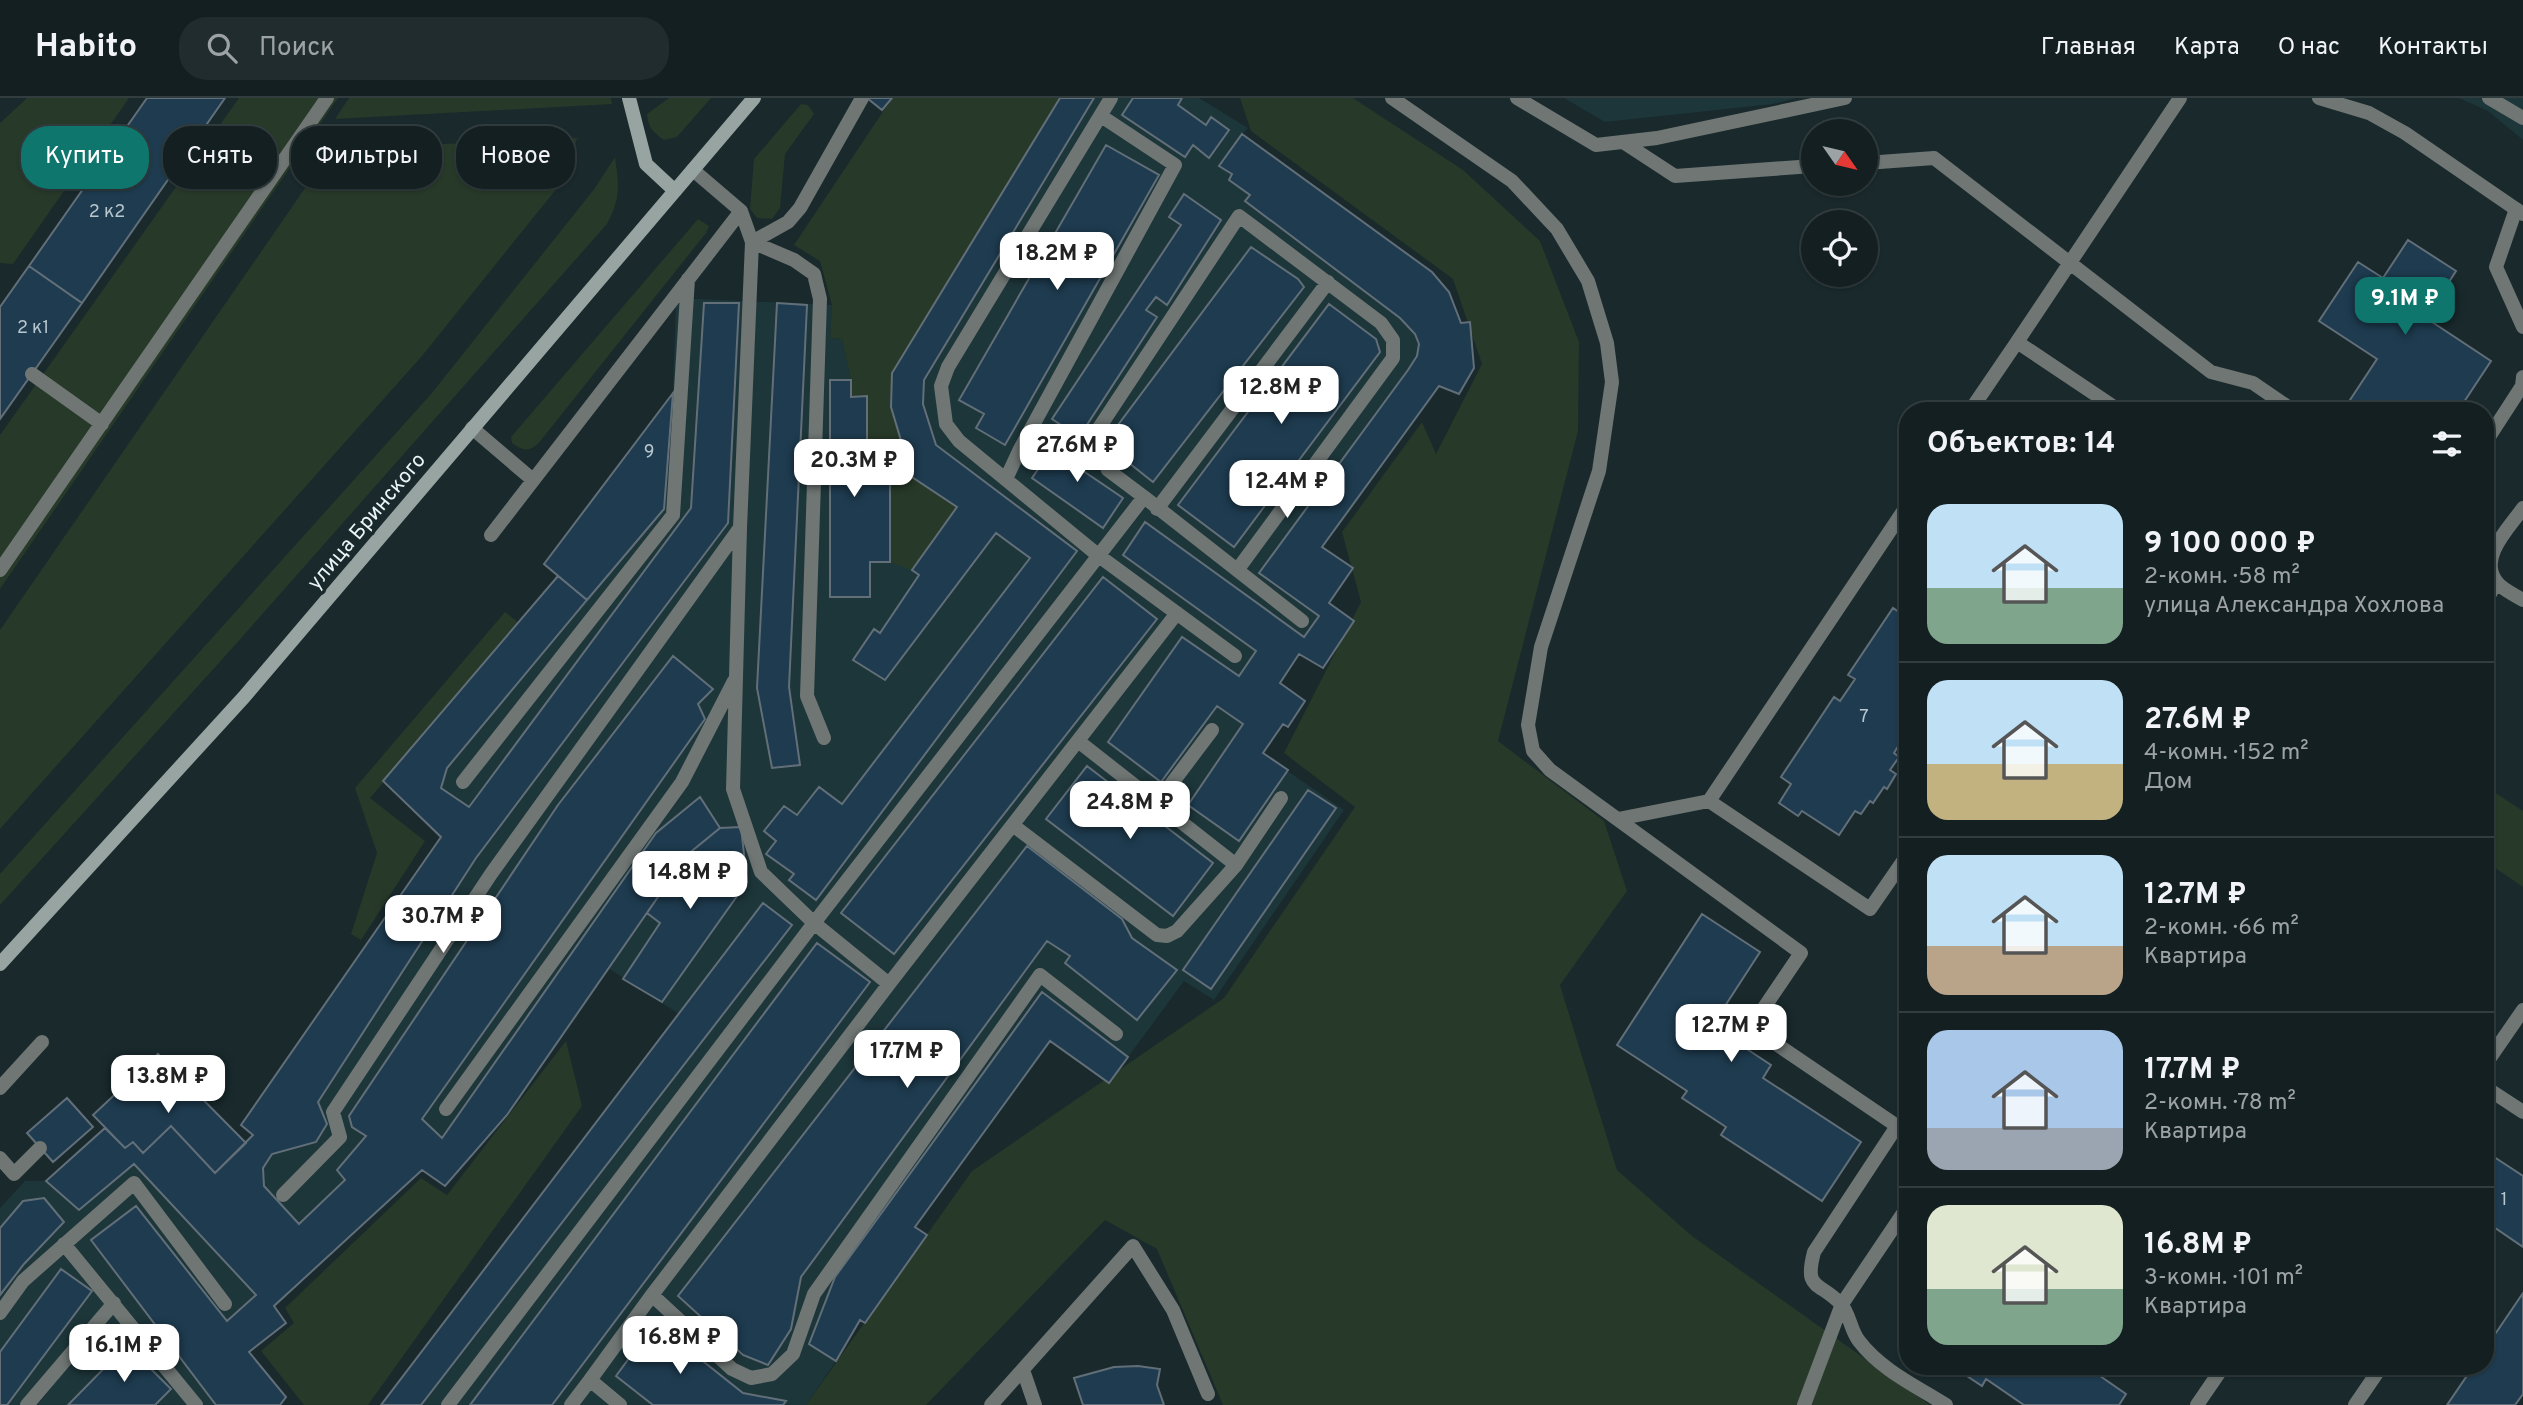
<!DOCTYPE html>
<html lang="ru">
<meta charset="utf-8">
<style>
:root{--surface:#131f21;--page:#202c2e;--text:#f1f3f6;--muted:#9da2a5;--line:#323d3f;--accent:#0f766e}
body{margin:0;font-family:Overpass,sans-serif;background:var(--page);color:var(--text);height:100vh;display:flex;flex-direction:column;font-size:26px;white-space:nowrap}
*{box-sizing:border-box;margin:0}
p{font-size:23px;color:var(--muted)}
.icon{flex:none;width:38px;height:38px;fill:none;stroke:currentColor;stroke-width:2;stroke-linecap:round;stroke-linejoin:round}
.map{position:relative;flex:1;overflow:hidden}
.panel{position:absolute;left:1899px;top:304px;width:595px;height:973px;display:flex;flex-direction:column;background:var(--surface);border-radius:28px;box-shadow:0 2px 5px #0004,0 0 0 2px var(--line)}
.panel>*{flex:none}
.guide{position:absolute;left:21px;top:28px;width:665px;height:63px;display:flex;gap:14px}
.needle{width:46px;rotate:124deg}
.tools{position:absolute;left:1801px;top:21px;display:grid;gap:14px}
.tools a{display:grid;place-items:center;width:77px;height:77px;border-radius:50%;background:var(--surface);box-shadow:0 2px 5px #0004,0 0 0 2px var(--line);font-size:35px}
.price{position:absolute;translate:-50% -60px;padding:0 16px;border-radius:14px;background:#fff;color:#222;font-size:23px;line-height:46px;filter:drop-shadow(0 2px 4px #0008)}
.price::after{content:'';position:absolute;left:50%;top:42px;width:21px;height:16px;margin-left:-10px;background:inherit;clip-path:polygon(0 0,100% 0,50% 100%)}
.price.on{background:var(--accent);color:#fff}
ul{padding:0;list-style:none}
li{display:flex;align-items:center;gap:21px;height:175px;padding:0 28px}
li+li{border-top:2px solid var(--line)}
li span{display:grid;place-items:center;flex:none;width:196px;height:140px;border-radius:21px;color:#555}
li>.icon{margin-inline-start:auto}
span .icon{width:84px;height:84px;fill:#fffc;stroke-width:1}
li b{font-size:30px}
h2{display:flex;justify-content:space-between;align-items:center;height:84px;padding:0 28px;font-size:30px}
.pill{padding:0 24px;border-radius:28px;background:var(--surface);box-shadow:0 2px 5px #0004,0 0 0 2px var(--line);font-size:24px;line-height:63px}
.pill.on{background:var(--accent);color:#fff}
header{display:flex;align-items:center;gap:42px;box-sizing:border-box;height:98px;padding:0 35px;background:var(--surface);border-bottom:2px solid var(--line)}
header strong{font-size:33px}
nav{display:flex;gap:38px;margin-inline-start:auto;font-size:24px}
.search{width:490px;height:63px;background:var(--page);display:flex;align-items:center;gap:18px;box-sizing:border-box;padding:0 24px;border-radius:28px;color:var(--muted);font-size:26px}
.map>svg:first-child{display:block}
.built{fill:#1d363a}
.green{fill:#273928}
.building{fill:#1e3b4f;stroke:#626f79;stroke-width:2}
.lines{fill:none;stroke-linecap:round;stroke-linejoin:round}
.lane{stroke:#6f7674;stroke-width:14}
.street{stroke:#6f7674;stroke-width:14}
.secondary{stroke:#98a4a1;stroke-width:14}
.labels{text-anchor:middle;stroke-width:7;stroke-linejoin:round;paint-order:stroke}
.number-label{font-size:18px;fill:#b8c6cd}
.street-label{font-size:21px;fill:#ebf5f7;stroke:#19292c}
</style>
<header>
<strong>Habito</strong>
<div class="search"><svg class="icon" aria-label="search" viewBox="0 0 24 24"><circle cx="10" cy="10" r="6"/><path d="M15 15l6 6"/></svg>Поиск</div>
<nav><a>Главная</a><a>Карта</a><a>О нас</a><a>Контакты</a></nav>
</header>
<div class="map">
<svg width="2523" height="1307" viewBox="0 0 2523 1307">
<rect width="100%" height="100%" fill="#19292c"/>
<path class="built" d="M1060,0h139l49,30 -6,6 190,138 17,20 12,31 9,-1 4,46 -15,26 -20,-7 -117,159 31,22 -24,35 25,18 -31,47 -24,-14 -19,29 25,18 -17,26 -5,-3 -20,30 81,56 -130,190 -30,-19 -75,102 -60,-42 -134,186 -50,96 -5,-3 -24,41 -30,44h-425l298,-391 -71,-46 -101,147 -62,71 -23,-16 -148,136 12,17 -37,29 37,45 -6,8h-280v-197l25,-27h21l59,-53 19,20 9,-6 82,31 38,-38 -12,-10 199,-287 -57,-57 175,-204 -14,-13 129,-171 3,-95 156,7 -2,33 12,1 9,41 1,16h15l23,85v80l22,-84 -20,-104z
M1564,0h232l-23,6 -168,18z
M2459,0h64v42l-35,-29z"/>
<path class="green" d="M27,0h102l-116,166 -13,-1v-140z
M239,0h99l-338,491v-154z
M349,0h262l1,6 -277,15z
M669,0h42l-34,39 -13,3c-11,-8 -16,-12 -17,-26z
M892,0h168l-168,275 20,104 45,30 -45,63 -22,-8v-80l-23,-1v-84h-16v-17l-9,-41 -12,-1 2,-33 -12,-44 -26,-16z
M1240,0h113l110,72 77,71 39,101 -1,89 -80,310 106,80 23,70 -67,94 57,185 75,66 238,169h-707l-66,-156 -52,-29 -179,185h-120l166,-234 252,-173 131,-191 -71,-54 77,-151 -19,-70 80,-110 14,32 46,-90 -29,-85 -202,-148z
M801,6l7,1 6,9 -29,40 -5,54 -8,11 -15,-1 -7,-9 4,-50z
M577,40l-11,39 -144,179 -422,473v-199l332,-481z
M615,59c4,28 6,41 -8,67l-371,420 -236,261v-31l431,-480 164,-206z
M698,121l11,7 -3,7 -164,206c-10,12 -17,14 -30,4l-1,-6z
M505,514l14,11 -149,175 55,43 -64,99 -10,-6 26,-81 -22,-65z
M2485,688l38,25v76l-38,-26z
M566,943l16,65 -214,299h-64l-43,-54 33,-28 -9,-15 136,-130 26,17z"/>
<path class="building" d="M147,0h78l-143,205 -53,-37z
M867,0h25l-10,12z
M1060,0h34l-170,282 -1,24 13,41 141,106 -261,349 -27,-20 5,-6 -28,-20 10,-13 -12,-10 20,-25 13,9 22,-28 23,17 188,-246 -34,-25 -111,147 -32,-20 21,-31 6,4 39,-58 -7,-5 45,-63 -45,-30 -21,-70 1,-34z
M1133,0h49l-4,7 28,20 5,-8 18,13 -20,28 -16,-13 -8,12 -63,-42z
M1242,36l190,138 17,20 12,31 9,-1 4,46 -15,26 -20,-8 -117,161 31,21 -24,35 25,18 -31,47 -24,-14 -19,29 25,18 -17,26 -5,-3 -20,29 25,17 -49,71 -51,-36 55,-81 -26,-18 -56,76 -53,-40 74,-105 57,39 17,-25 -133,-96 22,-33 159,115 15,-21 -60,-43 149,-203 9,-14 2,-12 -4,-10 -15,-16 -155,-117 5,-6 -21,-15 3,-6 -13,-8z
M1106,47l53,30 -154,270 -29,-17 8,-14 -25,-14z
M1184,96l37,26 -54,85 -11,-8 -10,13 11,7 -78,120 -27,-18 129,-194 -12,-8z
M2408,142l48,31 -30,47 65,43 -33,50h-91l-17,-11 27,-41 -58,-38 39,-59 25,16z
M1251,149l47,32 6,8 -151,195 -29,-23 -9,-30z
M29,168l53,37 -82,116v-112z
M704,205h35l-11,220 -252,335 -158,244 9,22 -11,18 -44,12 -9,14 1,18 35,38 46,-44 -8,-10 29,-34 -14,-9 -3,-11 209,-311 115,-149 40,33 -15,15 7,15 -283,400 20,19 214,-305 44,-36 20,31 -33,27 -180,260 -62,71 -23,-16 -148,136 12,17 -37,29 37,45 -6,8h-64l-125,-165 45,-34 91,115 29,-26 -122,-131 -55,46 -33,-29 59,-53 20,20 8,-6 10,11 28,-27 44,47 38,-38 -12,-10 200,-288 -58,-56 175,-205 29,24 -140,168 -6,20 28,19 222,-299z
M777,205l30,2 -18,382 11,78 -28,3 -15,-80z
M1329,206l47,35 4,13 -146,195 -56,-42z
M830,282h21v17l16,-1v85h23v81h-20v35h-40z
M673,295l-9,116 -77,91 -43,-36z
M1060,340l25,17 -9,11 47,32 -20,30 -71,-50z
M1103,479l54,42 -263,335 -53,-41z
M1908,501v131l-14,23 5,4 -9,13 6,4 -9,15 -3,-2 -11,16 -3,-2 -9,13 -6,-3 -16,24 -37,-24 -4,5 -19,-13 12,-19 -10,-7 53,-80 6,4 15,-22 -7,-4 45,-67 6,4z
M1087,668l126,97 -40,53 -127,-97z
M1308,692l28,18 -125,181 -28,-19z
M741,729l6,55 -85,120 -39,-23 37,-56 -13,-10 40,-58 33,-27z
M1027,748l95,73 10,19 45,32 -40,50 -72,-57 5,-7 -23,-15 -246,336 -10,52 -23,36 -25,-10 -65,-59z
M763,805l29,22 -371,480h-40z
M1702,816l58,38 -48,74 59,39 -8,13 98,64 -39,59 -101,-66 5,-8 -44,-29 5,-7 -70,-46z
M817,845l53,39 -318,423h-82z
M1042,894l86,65 -19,26 -59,-42 -135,186 12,8 -62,88 -5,-3 -24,41 -27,-17 26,-67z
M158,956l88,89 -31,30 -44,-47 -28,27 -10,-11 -8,6 -32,-33z
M67,1000l26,29 -40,35 -26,-29z
M2485,1053l38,25v71l-38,-26z
M44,1100l20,24 -40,42 -24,31v-67l23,-27z
M61,1171l31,22 -85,114h-7v-53z
M2523,1195v101l-8,11h-68l26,-38h12v-18z
M655,1225l88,70 43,8 -3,4h-130l-37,-29z
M127,1247l44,44 -16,16h-87z
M1138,1268l22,3 -3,16 7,20h-81l-9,-27 40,-11z
M1974,1269h113l39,27 -7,11h-95l-38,-26 -4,7 -15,-10z"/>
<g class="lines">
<path class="lane" d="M1111,0l-163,269 -7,19 5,38 13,17 140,115 136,100
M1392,0l120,83 45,48 31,52 19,62 5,39 -13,89 -58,176 -13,78 5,26 17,19 251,183 -50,74 146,99 -83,126c-10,38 4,29 26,51 10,10 10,27 19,38 22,29 57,45 87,64
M2489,0l34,20
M1623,44l52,34 138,-10
M1866,65l68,-5 277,214 42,11 41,28
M2516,111l-20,58 27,60
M752,144l42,18 20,14 6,25 -13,397 17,42
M752,144l36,-20 12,-14 62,-110
M32,276l70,50
M1970,313l47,-69
M2120,313l-103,-69 163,-244
M472,330l61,52
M2485,345l37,-57 1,-9
M1006,381l14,-30 155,-284 -74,-49
M1144,399l-36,-27 -13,-36 144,-218 142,107 12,17v18l-155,211
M1908,406l-199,297 161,108 38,-55
M2523,410c-13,19 -45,49 -27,73 5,8 19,14 27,19
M1157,411l171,-227
M491,437l250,-324
M0,472l327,-472
M2485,505l11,-20
M1078,643l158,124
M463,684l210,-267 15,-236
M1157,705l55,-73
M1618,721l91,-18
M1014,728l143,109 10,1 10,-5 59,-66 45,-67
M889,886l288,-371
M2485,967l38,-55
M2485,989l38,25
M0,990l42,-46
M446,1011l236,-327 52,-101
M0,1060l14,16 26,-26
M283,1097l57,-58 -7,-25 158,-238 248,-345
M64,1146l132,161
M652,1197l80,74 19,9 21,-4 21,-20 21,-60 226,-319 76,59
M0,1215l23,-32 111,-98 91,121
M1023,1272l12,35
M27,1307l87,-102
M448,1307l366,-482 330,-426 158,124
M571,1307l19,-25
M620,1307l-30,-25 62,-85 237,-311 -75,-61 -53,-51 -28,-83 7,-261 12,-286 -11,-31 -48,-41
M991,1307l142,-159 40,64 35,84
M1804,1307l38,-101 66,-98
M2197,1307l26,-38
M2355,1307l26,-38"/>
<path class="street" d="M1517,0l79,47 61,-7 188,-40
M2319,0l50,15 36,20 118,81"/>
<path class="secondary" d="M629,0l17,66 29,27
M0,866l244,-267 510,-599"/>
</g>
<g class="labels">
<g class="number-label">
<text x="107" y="119">2 к2</text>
<text x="33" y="235">2 к1</text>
<text x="649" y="359">9</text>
<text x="1864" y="624">7</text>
<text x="2504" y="1107">1</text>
</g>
<g class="street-label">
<text transform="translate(366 423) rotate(-50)" y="7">улица Бринского</text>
</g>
</g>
</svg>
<div class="tools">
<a><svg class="needle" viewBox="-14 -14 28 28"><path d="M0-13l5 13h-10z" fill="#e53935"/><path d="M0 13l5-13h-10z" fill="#9da2a5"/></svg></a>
<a><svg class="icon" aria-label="locate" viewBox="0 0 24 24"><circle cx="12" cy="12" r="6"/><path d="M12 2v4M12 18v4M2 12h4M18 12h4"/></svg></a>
</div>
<b class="price" style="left:1057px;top:194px">18.2M ₽</b>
<b class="price on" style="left:2405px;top:239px">9.1M ₽</b>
<b class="price" style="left:1281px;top:328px">12.8M ₽</b>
<b class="price" style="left:1077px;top:386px">27.6M ₽</b>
<b class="price" style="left:854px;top:401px">20.3M ₽</b>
<b class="price" style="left:1287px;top:422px">12.4M ₽</b>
<b class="price" style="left:1130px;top:743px">24.8M ₽</b>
<b class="price" style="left:690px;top:813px">14.8M ₽</b>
<b class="price" style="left:443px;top:857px">30.7M ₽</b>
<b class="price" style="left:1731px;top:966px">12.7M ₽</b>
<b class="price" style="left:907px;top:992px">17.7M ₽</b>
<b class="price" style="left:168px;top:1017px">13.8M ₽</b>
<b class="price" style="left:680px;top:1278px">16.8M ₽</b>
<b class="price" style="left:124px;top:1286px">16.1M ₽</b>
<div class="guide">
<a class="pill on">Купить</a>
<a class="pill">Снять</a>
<a class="pill">Фильтры</a>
<a class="pill">Новое</a>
</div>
<section class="panel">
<h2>Объектов: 14<svg class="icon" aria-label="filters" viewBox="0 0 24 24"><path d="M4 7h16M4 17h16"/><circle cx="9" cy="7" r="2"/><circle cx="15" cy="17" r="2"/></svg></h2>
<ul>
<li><span style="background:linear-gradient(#bfe0f5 60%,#7fa58c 0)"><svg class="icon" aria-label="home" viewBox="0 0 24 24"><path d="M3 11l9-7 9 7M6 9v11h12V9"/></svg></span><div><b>9 100 000 ₽</b><p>2-комн. · 58 m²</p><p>улица Александра Хохлова</p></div></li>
<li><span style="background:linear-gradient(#bfe0f5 60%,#c2b280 0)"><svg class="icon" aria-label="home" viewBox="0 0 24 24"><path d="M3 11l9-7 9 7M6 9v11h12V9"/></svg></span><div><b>27.6M ₽</b><p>4-комн. · 152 m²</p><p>Дом</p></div></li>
<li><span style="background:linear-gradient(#bfe0f5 65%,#b9a48a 0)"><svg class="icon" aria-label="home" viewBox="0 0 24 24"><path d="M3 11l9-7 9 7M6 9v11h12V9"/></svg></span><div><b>12.7M ₽</b><p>2-комн. · 66 m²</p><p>Квартира</p></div></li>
<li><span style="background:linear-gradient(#a9c7e8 70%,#9aa5b1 0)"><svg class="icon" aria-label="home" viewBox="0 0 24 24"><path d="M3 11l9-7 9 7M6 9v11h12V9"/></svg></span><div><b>17.7M ₽</b><p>2-комн. · 78 m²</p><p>Квартира</p></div></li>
<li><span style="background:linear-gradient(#dfe7d0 60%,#7fa58c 0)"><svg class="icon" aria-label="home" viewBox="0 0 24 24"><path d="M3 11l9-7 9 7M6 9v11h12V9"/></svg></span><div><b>16.8M ₽</b><p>3-комн. · 101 m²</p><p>Квартира</p></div></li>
</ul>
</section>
</div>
